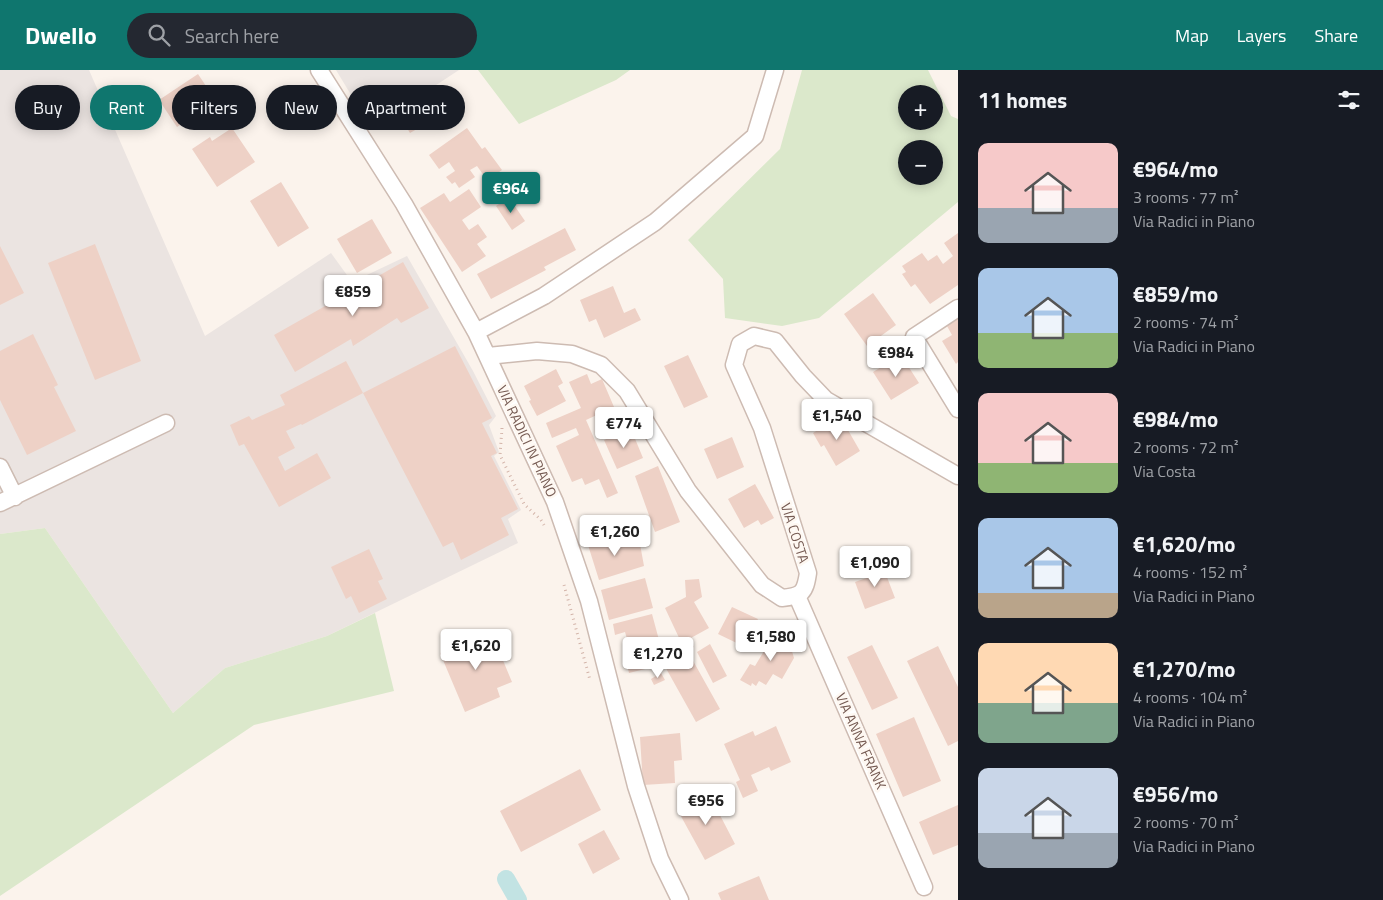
<!DOCTYPE html>
<meta charset="utf-8">
<style>
:root{--surface:#171b24;--page:#242831;--text:#f1f3f6;--muted:#9ea1a6;--accent:#0f766e}
body{margin:0;font-family:"Titillium Web",sans-serif;background:var(--page);color:var(--text);height:100vh;display:flex;flex-direction:column;font-size:19px;white-space:nowrap}
*{box-sizing:border-box;margin:0}
p{font-size:16px;color:var(--muted)}
.icon{flex:none;width:28px;height:28px;fill:none;stroke:currentColor;stroke-width:2;stroke-linecap:round;stroke-linejoin:round}
.map{position:relative;flex:1;overflow:hidden}
.details{display:flex;flex-direction:column;background:var(--surface);width:425px}
.details>*{flex:none}
.hud{position:absolute;left:15px;top:15px;width:475px;height:45px;display:flex;gap:10px}
.buttons{position:absolute;left:898px;top:15px;display:grid;gap:10px}
.buttons a{display:grid;place-items:center;width:45px;height:45px;border-radius:50%;background:var(--surface);box-shadow:0 2px 12px #0003;font-size:25px}
.price{position:absolute;translate:-50% -42px;padding:0 11px;border-radius:5px;background:#fff;color:#222;font-size:16px;line-height:32px;filter:drop-shadow(0 1px 2px #0008)}
.price::after{content:'';position:absolute;left:50%;top:30px;width:15px;height:11px;margin-left:-8px;background:inherit;clip-path:polygon(0 0,100% 0,50% 100%)}
.price.on{background:var(--accent);color:#fff}
ul{padding:0;list-style:none}
li{display:flex;align-items:center;gap:15px;height:125px;padding:0 20px}
li span{display:grid;place-items:center;flex:none;width:140px;height:100px;border-radius:10px;color:#555}
li>.icon{margin-inline-start:auto}
span .icon{width:60px;height:60px;fill:#fffc;stroke-width:1}
li b{font-size:21px}
h2{display:flex;justify-content:space-between;align-items:center;height:60px;padding:0 20px;font-size:21px}
.tag{padding:0 18px;border-radius:22px;background:var(--surface);box-shadow:0 2px 12px #0003;font-size:18px;line-height:45px}
.tag.on{background:var(--accent);color:#fff}
header{display:flex;align-items:center;gap:30px;box-sizing:border-box;height:70px;padding:0 25px;background:var(--accent);color:#fff}
header strong{font-size:24px}
nav{display:flex;gap:28px;margin-inline-start:auto;font-size:18px}
.search{width:350px;height:45px;background:var(--page);display:flex;align-items:center;gap:12px;box-sizing:border-box;padding:0 18px;border-radius:28px;color:var(--muted);font-size:19px}
main{display:flex;flex:1;min-height:0}
.map>svg:first-child{display:block}
.industrial{fill:#ebe4e1}
.green{fill:#dbe8cb;fill-rule:evenodd}
.lines{fill:none;stroke-linecap:round;stroke-linejoin:round}
.canal{stroke:#c2e3e3;stroke-width:18}
.building{fill:#eed1c6}
.street-casing{stroke:#cdbbb2;stroke-width:19}
.path{stroke:#d3b4a9;stroke-width:3;stroke-dasharray:1 4;stroke-linecap:butt}
.street{stroke:#fff;stroke-width:16}
.labels{text-anchor:middle;stroke-width:5;stroke-linejoin:round;paint-order:stroke}
.street-label{font-size:14px;fill:#745951;stroke:#fef8f2}
</style>
<header>
<strong>Dwello</strong>
<div class="search"><svg class="icon" aria-label="search" viewBox="0 0 24 24"><circle cx="10" cy="10" r="6"/><path d="M15 15l6 6"/></svg>Search here</div>
<nav><a>Map</a><a>Layers</a><a>Share</a></nav>
</header>
<main>
<div class="map">
<svg width="958" height="830" viewBox="0 0 958 830">
<rect width="100%" height="100%" fill="#fbf3ec"/>
<path class="industrial" d="M0,0h89l116,266 126,-83 21,29 55,-26 66,115 23,45 -7,9 10,27 -5,4 27,54 -13,9 10,24 -191,93 -102,32 -52,45 -128,-185 -45,6z
M336,0h123l-88,58z"/>
<path class="green" d="M478,0h152l-14,10 -97,44z
M802,0h126l23,46 7,3v83l-139,116 -37,8 -57,-8 -2,-39 -35,-39 92,-91zM906,24h28v27h-28zM906,79h28v27h-28z
M45,458l128,185 52,-45 102,-32 48,-23 19,78 -140,34 -254,171v-362z"/>
<g class="lines">
<path class="canal" d="M506,809l12,21"/>
</g>
<path class="building" d="M198,4l18,27 -39,26 -18,-27z
M434,24l15,25 -15,8 -3,-6 -21,12 -3,-5 -1,1 -8,-13z
M232,58l23,34 -38,25 -25,-38 18,-12 2,4z
M467,58l15,21 3,-2 17,23 -15,10 -10,-14 -7,4 5,7 -16,11 -4,-6 -3,2 -6,-7 9,-6 -6,-9 -10,7 -10,-14z
M281,112l28,46 -31,19 -28,-46z
M469,119l12,18 -19,13 7,10 9,-6 9,13 -10,7 9,12 -24,16 -42,-64 24,-15 6,9z
M505,130l2,5 5,-3 13,19 -13,9 -16,-24z
M372,149l20,34 -35,20 -20,-34z
M565,158l11,22 -32,17 2,3 -55,29 -14,-25z
M958,163v52l-28,19 -15,-20 -4,3 -9,-13 4,-2 -4,-6 20,-13 6,8 9,-6 6,9 10,-8 -9,-13z
M95,174l46,117 -46,19 -47,-117z
M0,176l24,47 -24,12z
M403,192l26,46 -28,15 -4,-5 -44,28 -2,-7 -56,33 -21,-37z
M613,216l11,27 11,-5 6,12 -37,18 -8,-19 -7,3 -9,-22z
M873,223l23,32 -29,21 -23,-32z
M958,249v43l-2,2 -14,-23 10,-6 -5,-9z
M33,264l25,51 -4,2 22,44 -49,24 -27,-55v-49z
M455,276l37,72 -10,5 15,30 -6,3 27,53 -17,9 8,17 -48,25 -8,-18 -10,5 -80,-154 -61,32 -1,-1 -15,7 9,17 -17,9 7,14 32,-18 14,25 -52,29 -35,-63 -5,2 -9,-21 19,-9 3,4 33,-15 -5,-10 66,-34 17,32z
M688,285l20,42 -24,11 -20,-42z
M901,285l18,28 -28,17 -18,-28z
M556,299l7,14 -5,3 8,15 -29,15 -8,-15 2,-1 -7,-14z
M587,304l4,10 11,-5 12,28 -28,13 32,73 -11,5 -8,-19 -14,6 -3,-7 -10,4 -16,-36 23,-11 -3,-7 -24,10 -6,-15 35,-15 -12,-26z
M840,346l20,35 -24,15 -12,-21 -3,2 -8,-14z
M631,359l12,29 -26,11 -13,-29z
M732,367l12,30 -27,12 -13,-30z
M658,396l22,56 -25,10 -20,-56z
M755,414l19,34 -13,7 -3,-5 -14,8 -16,-29z
M610,467l2,5 10,-2 1,3 8,-2 9,3 4,22 -45,14 -11,-35z
M369,479l14,30 -5,2 9,18 -28,14 -8,-17 -5,3 -15,-32z
M882,494l13,34 -30,11 -10,-27 20,-7 -3,-8z
M645,508l8,30 -44,12 -8,-30z
M699,509l3,18 -8,5 15,26 -20,11 5,8 -7,3 33,59 -24,13 -38,-68 23,-12 -16,-34 21,-11 -1,-17z
M732,537l26,12 -13,28 -27,-13z
M652,544l7,26 -11,3 3,10 -6,1 4,14 -20,5 -4,-16 7,-1 -7,-24 -10,3 -2,-11z
M776,561l12,7 6,20 -12,21 -9,-5 -7,11 -7,-4 -3,5 -4,-3 -1,3 -11,-6 10,-16 5,2z
M492,564l20,48 -15,6 3,9 -35,15 -25,-59 35,-17 1,4z
M710,574l17,32 -14,7 -16,-31z
M872,575l26,53 -26,12 -25,-53z
M938,576l20,41v54l-10,5 -41,-85z
M661,603l4,7 -11,5 -3,-6z
M914,647l27,64 -38,16 -27,-63z
M776,656l15,36 -20,9 -2,-4 -18,8 7,16 -15,7 -7,-16 4,-2 -16,-36 29,-13 2,5z
M680,663l2,27 -8,1 1,22 -32,2 -3,-48z
M580,699l21,41 -80,42 -21,-41z
M708,722l27,52 -30,16 -28,-51z
M958,735v40l-25,10 -14,-33z
M604,760l16,29 -27,15 -15,-30z
M759,806l10,24h-48l-3,-7z"/>
<g class="lines">
<g class="street-casing">
<path id="street" d="M319,0l85,134 72,128 79,170 34,99 47,185 24,73 20,41
M958,238l-44,29 44,72
M476,262l68,-36 111,-74 100,-86 20,-66
M488,286l49,-5 35,3 29,11 26,26 61,100 74,94 20,13c20,-2 23,-5 26,-25l-46,-145 -28,-63 6,-21 14,-8 21,5 28,35 23,24 132,76
M0,397l15,30
M0,433l166,-80
M797,526l127,291"/>
</g>
<path class="path" d="M502,358l-2,27 24,49 17,16 3,5
M564,515l26,95"/>
<use href="#street" class="street"/>
</g>
<g class="labels">
<g class="street-label">
<text transform="translate(527 371) rotate(65)" y="5">VIA RADICI IN PIANO</text>
<text transform="translate(795 463) rotate(72)" y="5">VIA COSTA</text>
<text transform="translate(861 671) rotate(66)" y="5">VIA ANNA FRANK</text>
</g>
</g>
</svg>
<div class="buttons">
<a>+</a>
<a>−</a>
</div>
<b class="price on" style="left:511px;top:144px">€964</b>
<b class="price" style="left:353px;top:247px">€859</b>
<b class="price" style="left:896px;top:308px">€984</b>
<b class="price" style="left:837px;top:371px">€1,540</b>
<b class="price" style="left:624px;top:379px">€774</b>
<b class="price" style="left:615px;top:487px">€1,260</b>
<b class="price" style="left:875px;top:518px">€1,090</b>
<b class="price" style="left:771px;top:592px">€1,580</b>
<b class="price" style="left:476px;top:601px">€1,620</b>
<b class="price" style="left:658px;top:609px">€1,270</b>
<b class="price" style="left:706px;top:756px">€956</b>
<div class="hud">
<a class="tag">Buy</a>
<a class="tag on">Rent</a>
<a class="tag">Filters</a>
<a class="tag">New</a>
<a class="tag">Apartment</a>
</div>
</div>
<section class="details">
<h2>11 homes<svg class="icon" aria-label="filters" viewBox="0 0 24 24"><path d="M4 7h16M4 17h16"/><circle cx="9" cy="7" r="2"/><circle cx="15" cy="17" r="2"/></svg></h2>
<ul>
<li><span style="background:linear-gradient(#f6c9c9 65%,#9aa5b1 0)"><svg class="icon" aria-label="home" viewBox="0 0 24 24"><path d="M3 11l9-7 9 7M6 9v11h12V9"/></svg></span><div><b>€964/mo</b><p>3 rooms · 77 m²</p><p>Via Radici in Piano</p></div></li>
<li><span style="background:linear-gradient(#a9c7e8 65%,#8fb573 0)"><svg class="icon" aria-label="home" viewBox="0 0 24 24"><path d="M3 11l9-7 9 7M6 9v11h12V9"/></svg></span><div><b>€859/mo</b><p>2 rooms · 74 m²</p><p>Via Radici in Piano</p></div></li>
<li><span style="background:linear-gradient(#f6c9c9 70%,#8fb573 0)"><svg class="icon" aria-label="home" viewBox="0 0 24 24"><path d="M3 11l9-7 9 7M6 9v11h12V9"/></svg></span><div><b>€984/mo</b><p>2 rooms · 72 m²</p><p>Via Costa</p></div></li>
<li><span style="background:linear-gradient(#a9c7e8 75%,#b9a48a 0)"><svg class="icon" aria-label="home" viewBox="0 0 24 24"><path d="M3 11l9-7 9 7M6 9v11h12V9"/></svg></span><div><b>€1,620/mo</b><p>4 rooms · 152 m²</p><p>Via Radici in Piano</p></div></li>
<li><span style="background:linear-gradient(#ffd9b3 60%,#7fa58c 0)"><svg class="icon" aria-label="home" viewBox="0 0 24 24"><path d="M3 11l9-7 9 7M6 9v11h12V9"/></svg></span><div><b>€1,270/mo</b><p>4 rooms · 104 m²</p><p>Via Radici in Piano</p></div></li>
<li><span style="background:linear-gradient(#c9d6e8 65%,#9aa5b1 0)"><svg class="icon" aria-label="home" viewBox="0 0 24 24"><path d="M3 11l9-7 9 7M6 9v11h12V9"/></svg></span><div><b>€956/mo</b><p>2 rooms · 70 m²</p><p>Via Radici in Piano</p></div></li>
</ul>
</section>
</main>
